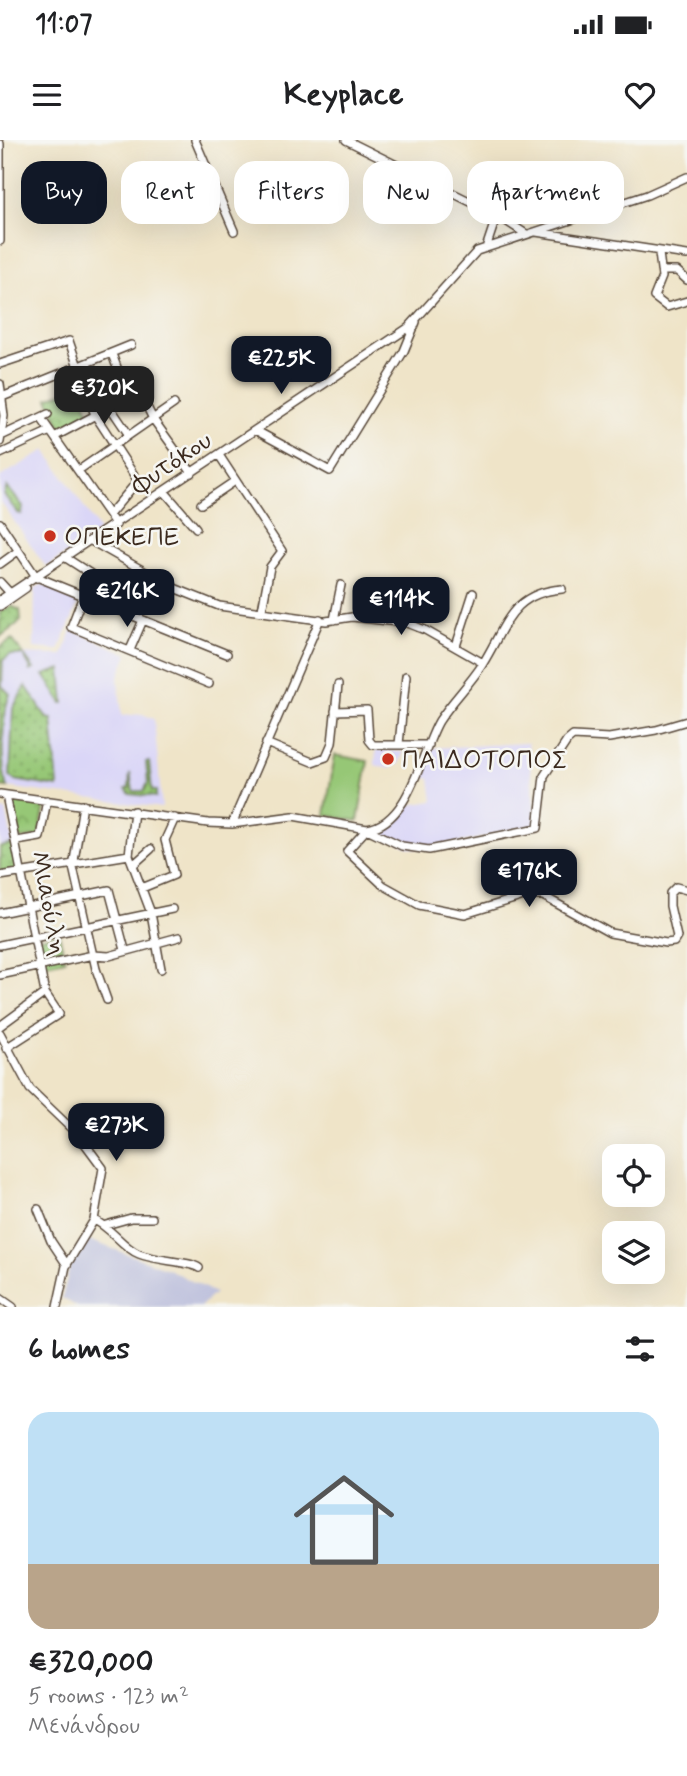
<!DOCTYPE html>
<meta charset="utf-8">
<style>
:root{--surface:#fff;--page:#f6f6f6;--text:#202124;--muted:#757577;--line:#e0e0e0;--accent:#111827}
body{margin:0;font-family:Mynerve,sans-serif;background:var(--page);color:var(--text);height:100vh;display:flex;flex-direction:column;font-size:26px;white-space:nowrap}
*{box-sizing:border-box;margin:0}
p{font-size:23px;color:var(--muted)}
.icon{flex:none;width:38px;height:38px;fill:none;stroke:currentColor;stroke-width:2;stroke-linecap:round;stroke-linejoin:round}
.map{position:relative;height:1167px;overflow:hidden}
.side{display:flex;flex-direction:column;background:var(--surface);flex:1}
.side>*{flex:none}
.hud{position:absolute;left:21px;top:21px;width:646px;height:63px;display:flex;gap:14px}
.buttons{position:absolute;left:602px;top:1004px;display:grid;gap:14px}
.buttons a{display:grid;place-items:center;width:63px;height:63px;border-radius:14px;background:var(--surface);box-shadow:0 7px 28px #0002;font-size:35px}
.price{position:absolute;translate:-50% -60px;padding:0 16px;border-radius:14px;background:var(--accent);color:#fff;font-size:23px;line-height:46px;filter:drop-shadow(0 2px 4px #0008)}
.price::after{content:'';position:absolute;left:50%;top:42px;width:21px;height:16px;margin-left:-10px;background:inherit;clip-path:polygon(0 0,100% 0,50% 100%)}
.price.on{background:#222;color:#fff}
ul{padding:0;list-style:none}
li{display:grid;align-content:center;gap:14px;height:371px;padding:0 28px}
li+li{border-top:2px solid var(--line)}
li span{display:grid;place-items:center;height:217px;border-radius:21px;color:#555}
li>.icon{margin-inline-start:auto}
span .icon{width:126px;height:126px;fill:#fffc;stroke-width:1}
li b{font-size:30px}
h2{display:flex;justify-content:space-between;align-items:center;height:84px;padding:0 28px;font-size:30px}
.tag{padding:0 24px;border-radius:21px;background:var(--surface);box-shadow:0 7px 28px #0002;font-size:24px;line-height:63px}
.tag.on{background:var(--accent);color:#fff}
.status{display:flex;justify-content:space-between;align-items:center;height:49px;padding:0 35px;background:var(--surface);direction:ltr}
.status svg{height:19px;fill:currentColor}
header{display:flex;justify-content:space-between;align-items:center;height:91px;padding:0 28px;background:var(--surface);font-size:32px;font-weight:700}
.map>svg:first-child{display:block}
.built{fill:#dad6f7}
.industrial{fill:#c0c2dd}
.grass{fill:url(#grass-dots);stroke:#68784a;stroke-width:2}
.park{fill:url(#park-crowns);stroke:#68784a;stroke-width:2}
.pitch{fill:#96c776;stroke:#68784a;stroke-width:2}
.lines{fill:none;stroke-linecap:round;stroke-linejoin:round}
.minor-casing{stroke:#564638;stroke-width:10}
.minor{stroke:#fff;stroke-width:7}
.poi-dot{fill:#c8321e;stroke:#f6f6f2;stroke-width:2.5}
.labels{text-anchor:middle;stroke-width:5;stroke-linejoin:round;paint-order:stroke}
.street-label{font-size:26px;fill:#3b2a1e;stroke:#f6f6f2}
.poi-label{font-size:26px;fill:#3b2a1e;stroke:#f6f6f2;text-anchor:start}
</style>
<div class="status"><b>11:07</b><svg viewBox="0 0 49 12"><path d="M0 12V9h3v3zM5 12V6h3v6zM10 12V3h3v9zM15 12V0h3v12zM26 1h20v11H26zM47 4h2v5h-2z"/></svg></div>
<header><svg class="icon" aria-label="menu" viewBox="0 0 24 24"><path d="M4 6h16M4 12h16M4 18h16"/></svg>Keyplace<svg class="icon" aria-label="heart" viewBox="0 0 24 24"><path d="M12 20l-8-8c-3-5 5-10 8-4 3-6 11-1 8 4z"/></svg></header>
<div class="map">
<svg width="687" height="1167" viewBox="0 0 687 1167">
<defs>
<pattern id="grass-dots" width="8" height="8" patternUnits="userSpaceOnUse" patternTransform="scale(1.75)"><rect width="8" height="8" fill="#96c776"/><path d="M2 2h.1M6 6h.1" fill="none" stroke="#7ca260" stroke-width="1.8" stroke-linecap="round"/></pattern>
<pattern id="park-crowns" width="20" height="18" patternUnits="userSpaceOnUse" patternTransform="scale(1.75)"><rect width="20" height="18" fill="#96c776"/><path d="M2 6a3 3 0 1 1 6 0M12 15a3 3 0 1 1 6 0" fill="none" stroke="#7ca260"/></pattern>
</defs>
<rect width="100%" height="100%" fill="#f6f6f2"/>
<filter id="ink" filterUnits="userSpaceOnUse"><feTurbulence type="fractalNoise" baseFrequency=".0143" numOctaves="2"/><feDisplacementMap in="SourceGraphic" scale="14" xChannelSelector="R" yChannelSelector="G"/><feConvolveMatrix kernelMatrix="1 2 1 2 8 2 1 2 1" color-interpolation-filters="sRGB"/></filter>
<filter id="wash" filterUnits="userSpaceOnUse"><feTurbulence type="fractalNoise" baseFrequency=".00686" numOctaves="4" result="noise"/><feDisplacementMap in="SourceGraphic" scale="28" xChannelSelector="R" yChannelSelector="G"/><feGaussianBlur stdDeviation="1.57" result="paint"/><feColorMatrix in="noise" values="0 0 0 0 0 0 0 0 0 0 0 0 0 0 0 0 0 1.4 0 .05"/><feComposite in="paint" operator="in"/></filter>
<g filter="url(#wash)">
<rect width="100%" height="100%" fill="#efe4c8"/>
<path class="built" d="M46,310l54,81 -54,36 -46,-66v-24z
M43,444l37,15 -21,51 -25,-2 1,-60z
M72,490l56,24 -10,24 4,38 20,-2 12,5 8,89 -162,-22 2,-132 61,1z
M528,603l8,83 -106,23 -20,-1 -32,-15 17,-11 9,-16 29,-5 -3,-23 -12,1 13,-31z
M376,610l28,2 -6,13 -4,-1 -4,5 -15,-4z
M6,670l7,34 -13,3v-36z"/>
<path class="industrial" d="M86,1099l82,30 47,24 -15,14h-122l-16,-9 9,-36z"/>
<path class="grass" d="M7,347l16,19 -1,8 -4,-1 -14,-18z
M11,466l9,4 1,11 -21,16v-25z
M12,499l22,30 -5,2 2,-2 -8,-14h-13l-7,5 -1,26 8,8c-8,19 -10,76 -2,93l-8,-1v-139z
M61,529l3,34h-2l-18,-28z
M26,546l21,32 5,1 6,68 -43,-7 -5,-4 3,-68z
M146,622h3l3,29h4v6l-26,-3 -4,-5 3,-1 1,-15 3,18h11l4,-8z
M13,704l6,26 -19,3v-26z"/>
<path class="park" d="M80,246l9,27 -28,15 -13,-30z
M12,661l33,5 -6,30 -19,3z
M59,794l6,26 -23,5 -6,-26z"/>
<path class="pitch" d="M335,615l33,6 -10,60 -33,-6z"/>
</g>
<g filter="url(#ink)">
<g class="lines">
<g class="minor-casing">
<path id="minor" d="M195,0l39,91
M346,0l151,75 29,19
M0,4v97
M536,92l151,23
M487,105l10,-30
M659,113l3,24 -8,20 13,10 20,-6
M662,131h15l10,9
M112,214l16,43
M0,224l69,-23 26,74 41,63v5l-27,32
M131,235l22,44 39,54
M0,244l4,32 -4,26
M2,257l129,-52
M110,267l19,28
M41,278l75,107
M255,290l75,41 74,-120 12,-29
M1,296l47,-22
M56,296l83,-44
M0,314l50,-23
M219,315l63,96 -12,16 -8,43
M79,330l95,-66
M164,351l32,37
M201,364l34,-23
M0,383l37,55
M91,401l83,47 45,18 107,15 26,-4 55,6 18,7 58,33
M66,418l28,18 53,25
M0,424l18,-13
M37,437l190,77
M0,442l10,11
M83,456l-12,31 138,57
M0,460l408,-272 69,-77 170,-56 40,-18
M0,466l26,-18
M334,480l7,-35
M456,506l17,-53
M130,510l13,-30
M335,571l32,-1 2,30 4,5h56
M687,581l-31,9 -47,8 -36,-2 -6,5 -23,35 -6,52 -109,22 -27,-4 -35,-17 -20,22 36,34 36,20 46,9 59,-18h19l67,37 56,10 8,-1 3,-5 -7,-31v-13l6,-6 11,3
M266,603l46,19 14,-5 6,-14 6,-58
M399,604l7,-68
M0,654l208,29 24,1 61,-8 74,13c43,-6 54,-77 72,-108 13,-20 30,-36 43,-56 24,-38 28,-72 80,-76
M83,665l-10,62 23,102 11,31
M134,671l-5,44 22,58 10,56
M232,684l88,-205
M17,701l23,-4 7,-37
M133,725l18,-16
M0,736l129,-21
M142,748l32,-13 -9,-35 10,-22
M0,773l109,-23 16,60
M0,805l172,-36
M0,835l93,-20 16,1 70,-19
M0,886l45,-33
M0,893l30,56 50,48 23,31 -9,52 -28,46 -9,41
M6,908l53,-34 -14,-21 -39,-198
M38,1069l13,32 16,24
M94,1080c18,8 28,27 45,34 17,7 51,7 60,14
M106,1085l25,-7h21
M0,1158l13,9"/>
</g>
<use href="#minor" class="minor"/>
</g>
</g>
<g class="poi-dot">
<circle cx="50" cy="396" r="7"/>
<circle cx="388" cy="619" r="7"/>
</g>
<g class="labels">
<g class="street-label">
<text transform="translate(171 322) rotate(-34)" y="9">Φυτόκου</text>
<text transform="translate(50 763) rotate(79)" y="9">Μιαούλη</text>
</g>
<g class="poi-label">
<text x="64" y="405">ΟΠΕΚΕΠΕ</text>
<text x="402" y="628">ΠΑΙΔΟΤΟΠΟΣ</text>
</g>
</g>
</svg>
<div class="buttons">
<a><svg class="icon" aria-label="locate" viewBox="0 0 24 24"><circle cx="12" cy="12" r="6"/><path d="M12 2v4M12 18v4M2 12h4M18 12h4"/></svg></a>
<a><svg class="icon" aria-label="layers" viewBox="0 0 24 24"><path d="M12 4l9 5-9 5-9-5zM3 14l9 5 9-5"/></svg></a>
</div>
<b class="price" style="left:281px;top:256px">€225K</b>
<b class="price on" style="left:104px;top:286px">€320K</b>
<b class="price" style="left:127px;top:489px">€216K</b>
<b class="price" style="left:401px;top:497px">€114K</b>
<b class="price" style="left:529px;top:769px">€176K</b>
<b class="price" style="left:116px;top:1023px">€273K</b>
<div class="hud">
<a class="tag on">Buy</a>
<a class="tag">Rent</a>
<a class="tag">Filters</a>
<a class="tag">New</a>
<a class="tag">Apartment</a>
</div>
</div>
<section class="side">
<h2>6 homes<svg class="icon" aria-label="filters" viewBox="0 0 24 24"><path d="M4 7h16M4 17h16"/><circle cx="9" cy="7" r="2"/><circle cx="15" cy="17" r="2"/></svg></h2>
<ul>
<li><span style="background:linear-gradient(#bfe0f5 70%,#b9a48a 0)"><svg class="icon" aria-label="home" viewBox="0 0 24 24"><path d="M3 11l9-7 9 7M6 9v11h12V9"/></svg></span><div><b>€320,000</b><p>5 rooms · 123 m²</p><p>Μενάνδρου</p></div></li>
</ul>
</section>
